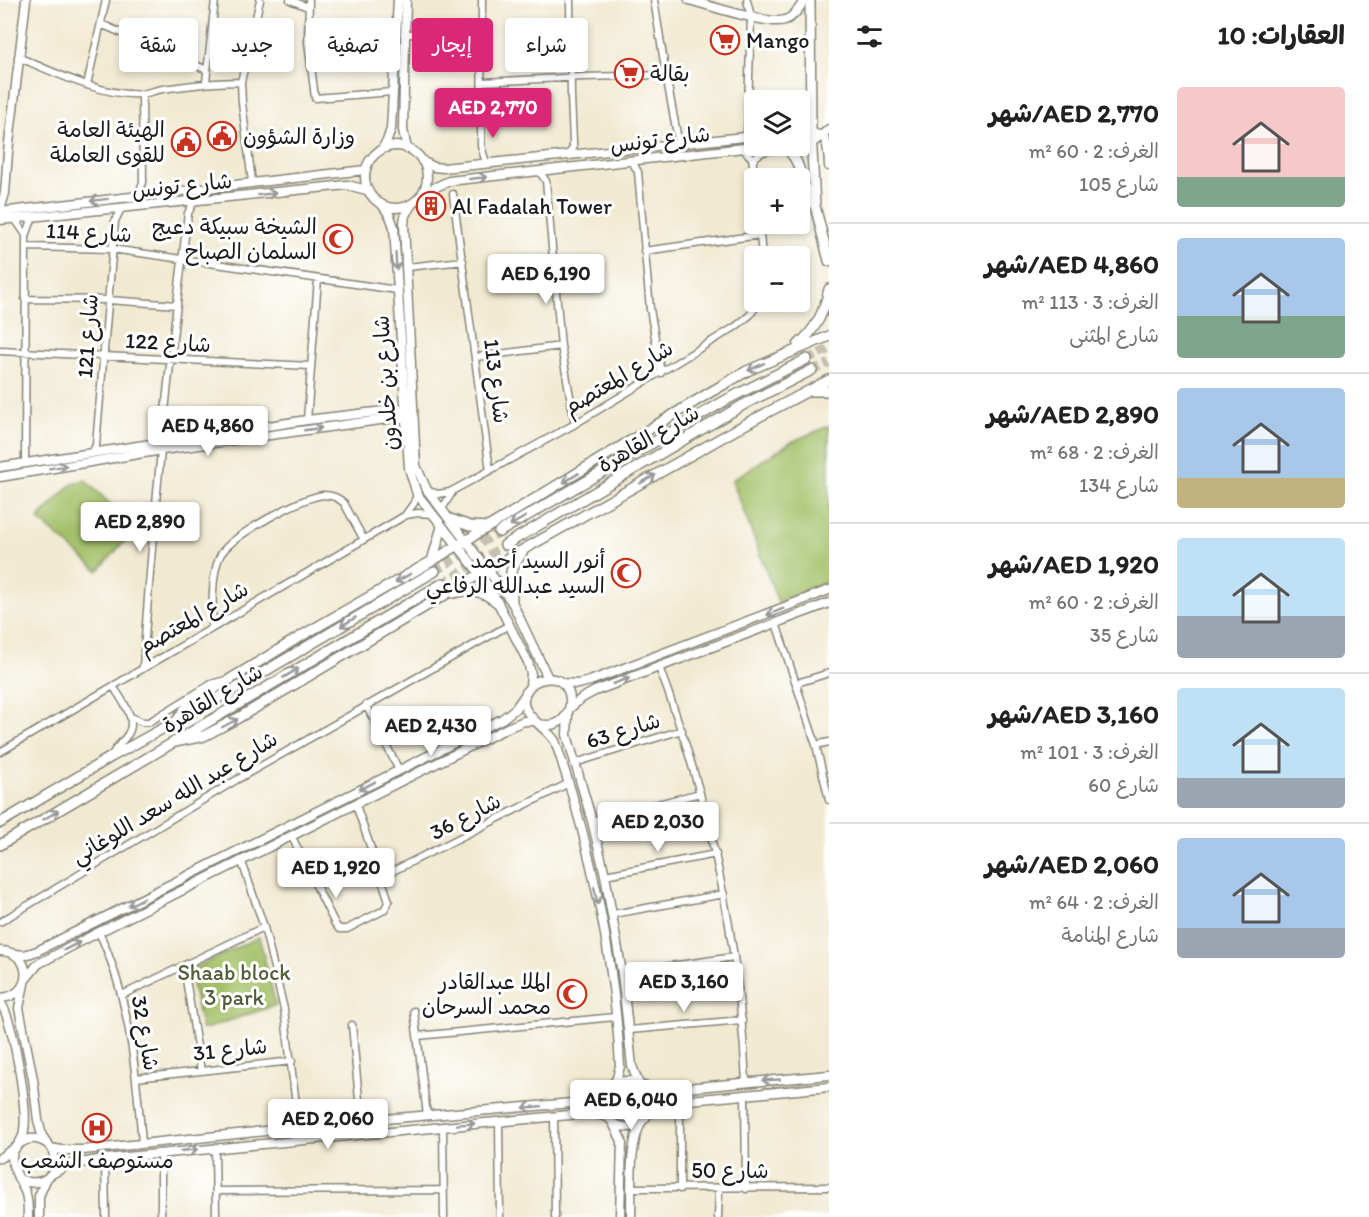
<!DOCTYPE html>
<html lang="ar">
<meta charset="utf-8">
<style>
:root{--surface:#fff;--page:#f6f6f6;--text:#222;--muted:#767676;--line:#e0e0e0;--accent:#db2777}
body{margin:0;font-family:Itim,"Playpen Sans Arabic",sans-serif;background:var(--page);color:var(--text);direction:rtl;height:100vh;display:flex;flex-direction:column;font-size:22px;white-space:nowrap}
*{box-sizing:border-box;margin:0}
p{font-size:20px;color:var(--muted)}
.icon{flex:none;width:33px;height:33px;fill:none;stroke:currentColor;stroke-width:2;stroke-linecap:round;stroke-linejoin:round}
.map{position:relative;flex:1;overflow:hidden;direction:ltr}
.details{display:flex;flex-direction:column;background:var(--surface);width:540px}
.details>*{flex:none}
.top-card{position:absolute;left:18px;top:18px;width:570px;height:54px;direction:rtl;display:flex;gap:12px}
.fabs{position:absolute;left:744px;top:90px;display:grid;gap:12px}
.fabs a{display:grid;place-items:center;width:66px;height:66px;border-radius:6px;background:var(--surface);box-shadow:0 3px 9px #0003;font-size:30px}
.price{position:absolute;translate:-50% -51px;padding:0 14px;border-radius:6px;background:#fff;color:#222;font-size:20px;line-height:39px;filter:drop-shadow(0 2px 3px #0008)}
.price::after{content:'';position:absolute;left:50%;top:36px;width:18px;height:14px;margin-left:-9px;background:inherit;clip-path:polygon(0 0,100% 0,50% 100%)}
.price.selected{background:var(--accent);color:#fff}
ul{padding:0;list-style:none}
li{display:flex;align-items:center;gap:18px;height:150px;padding:0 24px}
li+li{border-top:2px solid var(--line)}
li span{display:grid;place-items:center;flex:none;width:168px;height:120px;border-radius:6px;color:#555}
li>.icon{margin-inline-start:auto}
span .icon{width:72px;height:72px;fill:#fffc;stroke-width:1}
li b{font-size:26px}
h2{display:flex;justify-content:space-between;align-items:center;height:72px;padding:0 24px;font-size:26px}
.pill{padding:0 21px;border-radius:6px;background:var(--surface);box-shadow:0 3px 9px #0003;font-size:21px;line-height:54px}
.pill.selected{background:var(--accent);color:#fff}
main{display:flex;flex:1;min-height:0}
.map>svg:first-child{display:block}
.green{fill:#a3c067;stroke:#606e42;stroke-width:1.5}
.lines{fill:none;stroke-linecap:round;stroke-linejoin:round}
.primary-tunnel{stroke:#c6c1ae;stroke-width:9;stroke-dasharray:9 4.5;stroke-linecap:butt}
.street-casing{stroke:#868377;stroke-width:9}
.secondary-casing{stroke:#868377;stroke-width:11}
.primary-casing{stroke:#868377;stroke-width:12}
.street{stroke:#fff;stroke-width:6}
.secondary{stroke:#fff;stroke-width:8}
.primary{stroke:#fff;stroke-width:9}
.oneway{stroke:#999}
.labels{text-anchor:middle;stroke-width:6;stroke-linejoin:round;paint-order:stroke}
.poi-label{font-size:22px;fill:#1c1c1c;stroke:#fff;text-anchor:start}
.street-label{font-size:22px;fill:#1c1c1c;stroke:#fff}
.park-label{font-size:22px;fill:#525e3a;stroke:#fff}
</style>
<main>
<section class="details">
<h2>العقارات: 10<svg class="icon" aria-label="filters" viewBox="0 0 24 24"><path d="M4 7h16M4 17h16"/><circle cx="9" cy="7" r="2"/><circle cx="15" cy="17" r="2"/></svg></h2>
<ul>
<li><span style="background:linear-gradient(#f6c9c9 75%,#7fa58c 0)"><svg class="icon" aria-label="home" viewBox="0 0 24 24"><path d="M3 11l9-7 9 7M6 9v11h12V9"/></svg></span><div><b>AED 2,770/شهر</b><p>الغرف: 2 · 60 m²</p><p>شارع 105</p></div></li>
<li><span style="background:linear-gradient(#a9c7e8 65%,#7fa58c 0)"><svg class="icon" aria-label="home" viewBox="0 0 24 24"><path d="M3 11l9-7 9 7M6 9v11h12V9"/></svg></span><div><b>AED 4,860/شهر</b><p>الغرف: 3 · 113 m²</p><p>شارع المثنى</p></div></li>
<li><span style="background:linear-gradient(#a9c7e8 75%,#c2b280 0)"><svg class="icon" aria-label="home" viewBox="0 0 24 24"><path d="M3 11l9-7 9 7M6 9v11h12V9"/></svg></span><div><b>AED 2,890/شهر</b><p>الغرف: 2 · 68 m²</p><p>شارع 134</p></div></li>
<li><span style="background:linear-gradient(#bfe0f5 65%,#9aa5b1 0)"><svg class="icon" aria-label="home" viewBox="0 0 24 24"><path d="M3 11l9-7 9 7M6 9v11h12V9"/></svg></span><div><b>AED 1,920/شهر</b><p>الغرف: 2 · 60 m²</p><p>شارع 35</p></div></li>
<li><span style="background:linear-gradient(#bfe0f5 75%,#9aa5b1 0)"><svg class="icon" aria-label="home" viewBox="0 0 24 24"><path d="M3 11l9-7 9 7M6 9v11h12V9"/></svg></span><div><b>AED 3,160/شهر</b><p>الغرف: 3 · 101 m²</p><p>شارع 60</p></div></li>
<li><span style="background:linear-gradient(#a9c7e8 75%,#9aa5b1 0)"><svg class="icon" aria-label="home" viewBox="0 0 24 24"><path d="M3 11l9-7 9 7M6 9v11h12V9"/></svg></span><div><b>AED 2,060/شهر</b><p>الغرف: 2 · 64 m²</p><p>شارع المنامة</p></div></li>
</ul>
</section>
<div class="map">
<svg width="829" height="1217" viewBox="0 0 829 1217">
<rect width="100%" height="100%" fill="#fff"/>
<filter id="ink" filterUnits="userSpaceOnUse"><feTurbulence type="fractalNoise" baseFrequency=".0167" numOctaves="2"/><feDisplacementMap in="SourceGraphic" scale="12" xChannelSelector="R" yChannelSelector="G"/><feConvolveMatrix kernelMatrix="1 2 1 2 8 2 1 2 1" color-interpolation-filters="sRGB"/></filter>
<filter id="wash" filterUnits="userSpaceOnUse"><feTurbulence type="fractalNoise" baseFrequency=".008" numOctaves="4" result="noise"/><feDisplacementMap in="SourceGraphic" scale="24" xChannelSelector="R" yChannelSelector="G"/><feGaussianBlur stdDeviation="1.35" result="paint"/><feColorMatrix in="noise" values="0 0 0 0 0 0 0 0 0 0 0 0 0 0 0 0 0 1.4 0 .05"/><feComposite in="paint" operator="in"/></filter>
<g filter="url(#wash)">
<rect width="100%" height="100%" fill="#f1ead2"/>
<path class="green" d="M829,426v156l-51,20 -46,-122 59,-38z
M85,480l51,48 -38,43 -60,-52 33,-34z
M259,937l17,68 -74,25 -13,-60z"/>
</g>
<g filter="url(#ink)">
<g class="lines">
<path class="primary-tunnel" d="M807,359l22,-10
M812,370l17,-7
M435,571l64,-39
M443,583l62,-38"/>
<g class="street-casing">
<path id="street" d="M290,0l18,7
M309,0l-1,42 7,56 77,-6
M482,0l-1,146 5,17
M654,0l12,75 13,70
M747,0l4,17 -4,120
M101,24l106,46
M404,34h78
M18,57c33,14 86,40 123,37 7,-1 15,-4 22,-5 27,-4 52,-7 78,-7
M206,82l9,-82
M482,82l101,-5 83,-2
M87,85l19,-85
M742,148l10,10 3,20
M568,155l5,-7v-6l-2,-46 -1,-96
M632,161l6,11 12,137 11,64
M753,161c6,-12 21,-12 33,-10
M539,171l7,10 15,165 14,78
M252,182l-10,-79 -1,-21 19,-82
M453,194l37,277
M138,196l5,-14 -1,-88
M15,219l11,16
M759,224l3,32
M27,247l85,2 285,41
M644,251l116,-16
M407,267l56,-6
M25,299l84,1 68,5
M0,351l311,15
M476,357l85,-11
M307,420l11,-141
M92,453l4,-8 19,-224 6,-12
M25,463l1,-227 7,-19
M429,491l9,3 12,-2 125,-68 160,-97 15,-12 9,-13
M442,509l11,-18
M406,514l8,-11 3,-9
M776,623l40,122 13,55
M212,627c1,-20 -1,-56 9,-73 12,-19 79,-56 102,-59 9,0 15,2 21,8l19,35
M143,667c10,-152 26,-304 45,-454l6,-11
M659,667c50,133 80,273 87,415
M797,683l32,-10
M366,705l33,65
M131,717l11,5h7l62,-38 15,-4
M816,745l13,-3
M0,752l406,-237 12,-2 14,1
M111,757c4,-10 12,-15 17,-23 10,-15 -7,-35 -15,-48
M575,763l107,-33
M592,821l108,-28
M292,837l43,87 4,5h8l37,-19 5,-9 -33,-96
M242,862l22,65 20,82 15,119
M605,875l111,-21
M381,877l188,-94
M613,914l111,-20
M0,922l238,-143 271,-154
M99,932c31,67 37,139 43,211
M184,967l17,104
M622,973l112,-16
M122,995l142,-68
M414,1011l13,104
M352,1025l9,96
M629,1030l113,-10
M417,1036l198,-19
M136,1078l156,-17
M745,1095l1,94
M680,1101v88
M554,1116l1,101
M499,1122l1,95
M443,1126l1,91
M215,1148l1,69
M161,1153v64
M105,1159l1,58
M632,1188l197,-1
M216,1191l228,-1
M718,1217l1,-28"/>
</g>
<g class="secondary-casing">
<path id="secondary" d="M406,0l-3,130 4,19
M689,0c19,5 81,26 96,20 9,-3 15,-12 19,-20
M800,133c28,-2 28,8 29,33
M800,143l15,-2 14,-12
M365 177a31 31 0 1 1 62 0a31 31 0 1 1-62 0Z
M381,150l6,-9 4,-12 7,-129
M422,161l12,6 9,1 311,-32
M423,193l26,-12 313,-35
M412,204l-7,11 -1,9 12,242 11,24 85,112 36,76
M383,206l7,10 4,11 15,241 8,26 63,80 15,23 33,65 3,12 -1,12
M0,210l5,-17 3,-41 18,-152
M0,212l365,-42
M0,220l347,-35 20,5
M0,467l307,-47 103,-12
M0,477l162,-27 247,-34
M562,683l16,1 12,-3 239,-91
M570,708l12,-10 13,-7 234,-88
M568,712l-1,23 25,86 13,54 17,98 10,93 7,18
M539,724c40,10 41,-52 5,-45 -7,1 -12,4 -16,10 -16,23 17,36 27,52 35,101 60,219 65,325l-3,12 -5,8
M0,951c34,0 34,46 0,47
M15,954l10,1 12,-4 465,-232 13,-10 10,-14
M25,980l13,-16 61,-32 408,-204 17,-7h10
M24,984l-5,24 14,71 5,41 4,16 5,7
M0,1002c13,17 28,106 24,128 0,5 -2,9 -5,13
M604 1104a23 23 0 1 1 46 0a23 23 0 1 1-46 0Z
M643,1086l21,4 165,-15
M650,1111l10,-7 8,-2 161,-15
M613,1123l9,18 -2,76
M51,1148l10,2h22l278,-29 223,-19 14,-5 10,-7
M0,1158l13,-9
M50,1175l18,-10 37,-6 486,-46 17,4
M18,1178c19,12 45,-2 35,-26 -2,-6 -7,-10 -13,-12 -6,-2 -13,-1 -18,2 -22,14 -2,35 4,52 2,7 2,15 2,23
M39,1217v-21l7,-16
M631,1217c1,-28 -3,-69 10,-94"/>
</g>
<g class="primary-casing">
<path id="primary" d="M810,0l1,132 4,74 14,55
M800,118l8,-21
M782,146c23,13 16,40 32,59
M798,345c18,-16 26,-32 31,-56
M808,391h21
M450,519l20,7 18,1
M499,532l229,-133 79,-40
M505,545l238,-140 69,-35
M432,561l10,-34
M454,593c18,-5 29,-2 44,10
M512,602l-1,-31 12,-20
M176,722l9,-13 9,-8 109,-66 129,-74 277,-168 38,-22 82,-35
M175,742l29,-6 34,-18 242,-144 273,-154 76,-40
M0,823l111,-66 129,-71 195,-115
M0,845l443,-262"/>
</g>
<use href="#street" class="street"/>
<use href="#secondary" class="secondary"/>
<use href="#primary" class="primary"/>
</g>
<defs><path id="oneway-shaft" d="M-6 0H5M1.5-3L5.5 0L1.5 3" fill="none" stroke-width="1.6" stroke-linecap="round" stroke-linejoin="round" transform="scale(1.5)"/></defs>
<g class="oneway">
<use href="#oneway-shaft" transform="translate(478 178) rotate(-6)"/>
<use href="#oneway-shaft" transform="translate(267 194) rotate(-6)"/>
<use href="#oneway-shaft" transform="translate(99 200) rotate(173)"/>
<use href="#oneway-shaft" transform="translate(396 261) rotate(87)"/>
<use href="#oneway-shaft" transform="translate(756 367) rotate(155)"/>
<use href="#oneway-shaft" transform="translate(313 429) rotate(-8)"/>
<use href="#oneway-shaft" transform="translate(58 467) rotate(-9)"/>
<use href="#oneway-shaft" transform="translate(571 478) rotate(149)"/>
<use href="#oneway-shaft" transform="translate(648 479) rotate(-29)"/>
<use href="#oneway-shaft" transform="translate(518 521) rotate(150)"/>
<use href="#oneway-shaft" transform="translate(403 578) rotate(151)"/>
<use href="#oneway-shaft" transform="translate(775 612) rotate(158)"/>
<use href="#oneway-shaft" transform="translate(348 622) rotate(149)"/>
<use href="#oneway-shaft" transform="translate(291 673) rotate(-31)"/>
<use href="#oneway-shaft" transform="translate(621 681) rotate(-20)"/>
<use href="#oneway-shaft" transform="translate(230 723) rotate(-28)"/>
<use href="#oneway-shaft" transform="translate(367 786) rotate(153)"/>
<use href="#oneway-shaft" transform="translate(51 815) rotate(-30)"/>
<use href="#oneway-shaft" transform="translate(596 896) rotate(78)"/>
<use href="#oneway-shaft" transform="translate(136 902) rotate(154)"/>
<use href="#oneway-shaft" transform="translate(72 946) rotate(-27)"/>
<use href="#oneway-shaft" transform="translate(771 1080) rotate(177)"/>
<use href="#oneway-shaft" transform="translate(532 1107) rotate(175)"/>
<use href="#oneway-shaft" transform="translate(466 1124) rotate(-4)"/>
<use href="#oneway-shaft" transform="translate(189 1150) rotate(-6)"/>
</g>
</g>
<defs>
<g id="supermarket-ring" transform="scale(1.5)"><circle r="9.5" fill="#fff" stroke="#c8321e" stroke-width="1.5"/><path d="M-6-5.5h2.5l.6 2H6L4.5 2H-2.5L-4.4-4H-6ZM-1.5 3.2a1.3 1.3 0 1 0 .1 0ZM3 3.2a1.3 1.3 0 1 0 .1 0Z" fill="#c8321e"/></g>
<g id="civic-ring" transform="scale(1.5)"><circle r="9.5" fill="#fff" stroke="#c8321e" stroke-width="1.5"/><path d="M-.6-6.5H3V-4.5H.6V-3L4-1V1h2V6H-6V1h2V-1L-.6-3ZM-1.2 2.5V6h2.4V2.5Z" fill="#c8321e"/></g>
<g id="building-ring" transform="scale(1.5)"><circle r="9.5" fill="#fff" stroke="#c8321e" stroke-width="1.5"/><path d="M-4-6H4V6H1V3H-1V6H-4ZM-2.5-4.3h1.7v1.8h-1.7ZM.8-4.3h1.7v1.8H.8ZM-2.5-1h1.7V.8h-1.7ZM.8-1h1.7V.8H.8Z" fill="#c8321e"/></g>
<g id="mosque-ring" transform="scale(1.5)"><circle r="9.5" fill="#fff" stroke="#c8321e" stroke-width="1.5"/><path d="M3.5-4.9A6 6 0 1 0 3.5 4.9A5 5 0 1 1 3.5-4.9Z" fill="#c8321e"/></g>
<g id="hospital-ring" transform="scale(1.5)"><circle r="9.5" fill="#fff" stroke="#c8321e" stroke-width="1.5"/><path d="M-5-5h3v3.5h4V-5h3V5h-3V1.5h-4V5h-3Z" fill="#c8321e"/></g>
</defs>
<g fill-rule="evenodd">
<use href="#supermarket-ring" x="725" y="40"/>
<use href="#supermarket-ring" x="629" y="73"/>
<use href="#civic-ring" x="222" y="136"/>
<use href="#civic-ring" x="186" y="142"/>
<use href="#building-ring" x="431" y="206"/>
<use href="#mosque-ring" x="338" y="239"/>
<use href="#mosque-ring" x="626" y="573"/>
<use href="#mosque-ring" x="572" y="994"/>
<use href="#hospital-ring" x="97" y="1128"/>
</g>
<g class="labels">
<g class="poi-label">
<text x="746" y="48">Mango</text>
<text x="650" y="81">بقالة</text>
<text x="165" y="137" text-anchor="end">الهيئة العامة<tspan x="165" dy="25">للقوى العاملة</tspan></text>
<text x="243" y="144">وزارة الشؤون</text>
<text x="452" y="214">Al Fadalah Tower</text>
<text x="317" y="234" text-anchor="end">الشيخة سبيكة دعيج<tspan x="317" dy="25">السلمان الصباح</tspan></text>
<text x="605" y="568" text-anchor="end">أنور السيد أحمد<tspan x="605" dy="25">السيد عبدالله الرفاعي</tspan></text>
<text x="551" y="989" text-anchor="end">الملا عبدالقادر<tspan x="551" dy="25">محمد السرحان</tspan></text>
<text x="97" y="1168" text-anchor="middle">مستوصف الشعب</text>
</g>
<g class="street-label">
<text transform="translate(660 139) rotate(-7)" y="8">شارع تونس</text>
<text transform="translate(182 185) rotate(-6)" y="8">شارع تونس</text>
<text transform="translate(89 232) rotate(3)" y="8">شارع 114</text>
<text transform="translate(87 336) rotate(-86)" y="8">شارع 121</text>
<text transform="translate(168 342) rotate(3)" y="8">شارع 122</text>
<text transform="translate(618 377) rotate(-31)" y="8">شارع المعتصم</text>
<text transform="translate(497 381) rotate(83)" y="8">شارع 113</text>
<text transform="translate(385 383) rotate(-94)" y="8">شارع بن خلدون</text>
<text transform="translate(648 438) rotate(-30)" y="8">شارع القاهرة</text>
<text transform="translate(193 617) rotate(-30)" y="8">شارع المعتصم</text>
<text transform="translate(212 698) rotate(-31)" y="8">شارع القاهرة</text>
<text transform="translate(623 730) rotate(-17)" y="8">شارع 63</text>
<text transform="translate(174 797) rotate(-31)" y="8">شارع عبد الله سعد اللوغاني</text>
<text transform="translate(465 816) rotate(-27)" y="8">شارع 36</text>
<text transform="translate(146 1033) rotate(80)" y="8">شارع 32</text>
<text transform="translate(230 1049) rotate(-6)" y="8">شارع 31</text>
<text x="730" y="1178">شارع 50</text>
</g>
<g class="park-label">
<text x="234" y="980">Shaab block<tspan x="234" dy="25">3 park</tspan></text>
</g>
</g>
</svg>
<div class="fabs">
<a><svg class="icon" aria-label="layers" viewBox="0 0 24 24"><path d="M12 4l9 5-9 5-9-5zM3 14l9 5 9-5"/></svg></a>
<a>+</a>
<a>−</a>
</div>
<b class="price selected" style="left:493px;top:139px">AED 2,770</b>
<b class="price" style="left:546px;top:305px">AED 6,190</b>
<b class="price" style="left:208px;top:457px">AED 4,860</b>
<b class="price" style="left:140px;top:553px">AED 2,890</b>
<b class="price" style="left:431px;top:757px">AED 2,430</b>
<b class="price" style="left:658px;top:853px">AED 2,030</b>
<b class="price" style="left:336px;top:899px">AED 1,920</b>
<b class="price" style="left:684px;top:1013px">AED 3,160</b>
<b class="price" style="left:631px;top:1131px">AED 6,040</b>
<b class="price" style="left:328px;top:1150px">AED 2,060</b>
<div class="top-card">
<a class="pill">شراء</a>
<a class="pill selected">إيجار</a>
<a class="pill">تصفية</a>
<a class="pill">جديد</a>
<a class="pill">شقة</a>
</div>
</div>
</main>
